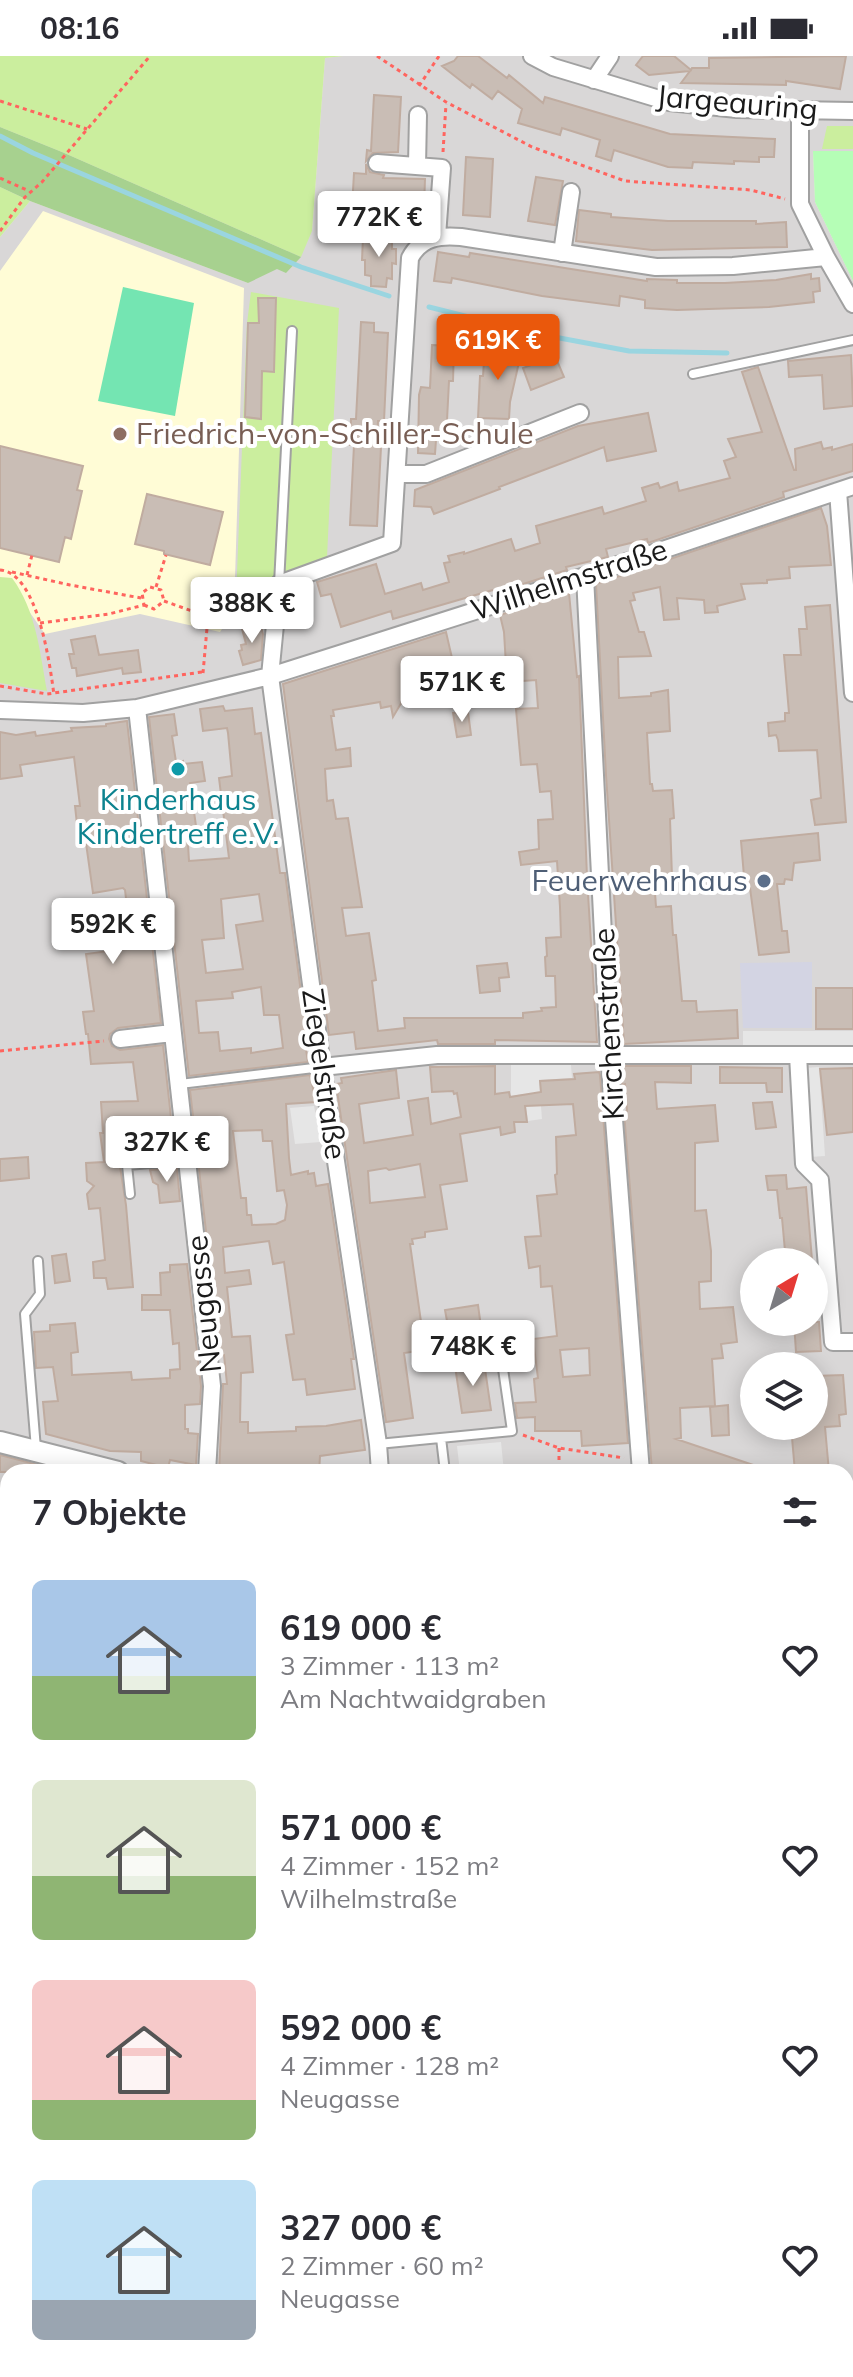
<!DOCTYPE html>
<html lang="de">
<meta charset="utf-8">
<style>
:root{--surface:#fff;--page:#f2f2f3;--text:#2b2b33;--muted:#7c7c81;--accent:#ea580c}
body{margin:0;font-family:Mulish,sans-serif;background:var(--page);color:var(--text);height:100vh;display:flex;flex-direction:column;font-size:30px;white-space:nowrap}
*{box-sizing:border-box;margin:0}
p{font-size:26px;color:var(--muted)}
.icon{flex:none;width:44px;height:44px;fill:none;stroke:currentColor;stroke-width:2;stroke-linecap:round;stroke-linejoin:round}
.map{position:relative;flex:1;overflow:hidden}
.details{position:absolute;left:0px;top:1408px;width:854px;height:914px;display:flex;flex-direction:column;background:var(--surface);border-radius:24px 24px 0 0;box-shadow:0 4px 20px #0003}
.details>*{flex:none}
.needle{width:52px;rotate:38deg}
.fabs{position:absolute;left:740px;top:1192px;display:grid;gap:16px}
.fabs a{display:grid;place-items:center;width:88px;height:88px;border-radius:50%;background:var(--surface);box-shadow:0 4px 20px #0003;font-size:40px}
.price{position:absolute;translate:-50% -68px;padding:0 18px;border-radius:8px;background:#fff;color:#222;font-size:26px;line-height:52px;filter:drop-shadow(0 2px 4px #0008)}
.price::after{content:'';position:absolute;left:50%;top:48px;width:24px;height:18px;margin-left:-12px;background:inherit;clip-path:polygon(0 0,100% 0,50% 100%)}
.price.active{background:var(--accent);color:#fff}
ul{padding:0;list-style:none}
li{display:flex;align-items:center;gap:24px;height:200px;padding:0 32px}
li span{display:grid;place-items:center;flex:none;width:224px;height:160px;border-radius:12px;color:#555}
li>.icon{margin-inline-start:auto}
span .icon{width:96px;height:96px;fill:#fffc;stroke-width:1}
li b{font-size:34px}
h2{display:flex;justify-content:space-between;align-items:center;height:96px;padding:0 32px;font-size:34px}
.status{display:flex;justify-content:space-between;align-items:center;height:56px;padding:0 40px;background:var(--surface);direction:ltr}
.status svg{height:22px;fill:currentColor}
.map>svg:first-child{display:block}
.residential{fill:#d9d7d7;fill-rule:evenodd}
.education{fill:#fffcd6}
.farmland{fill:#efefc7}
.grass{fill:#cbee9e}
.forest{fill:#a7d18f}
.park{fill:#b5feb6}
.pitch{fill:#74e5b2}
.parking{fill:#e6e6e6}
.plaza{fill:#d3d4e3}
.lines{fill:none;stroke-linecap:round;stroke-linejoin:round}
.stream{stroke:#9ad5e0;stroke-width:5}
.building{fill:#c9bdb5;stroke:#c0aca0;stroke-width:2;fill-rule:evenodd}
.service-casing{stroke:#a1a1a1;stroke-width:12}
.minor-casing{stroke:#a1a1a1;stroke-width:20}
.tertiary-casing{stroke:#a1a1a1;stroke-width:24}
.path{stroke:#ff645e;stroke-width:3;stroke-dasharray:4 4;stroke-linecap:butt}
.service{stroke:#fff;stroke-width:8}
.minor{stroke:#fff;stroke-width:16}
.tertiary{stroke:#fff;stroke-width:20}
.education-dot{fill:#8d6e63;stroke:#fff;stroke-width:3}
.culture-dot{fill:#0f9aa8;stroke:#fff;stroke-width:3}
.service-dot{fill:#5c6f8a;stroke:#fff;stroke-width:3}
.labels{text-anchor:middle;stroke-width:8;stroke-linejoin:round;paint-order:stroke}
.street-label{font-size:30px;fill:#1a1a1a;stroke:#fff}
.education-label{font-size:30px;fill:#785e54;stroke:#fff;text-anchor:start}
.culture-label{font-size:30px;fill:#0d838f;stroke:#fff}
.service-label{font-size:30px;fill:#4e5e75;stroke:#fff;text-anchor:end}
</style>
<div class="status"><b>08:16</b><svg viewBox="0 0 49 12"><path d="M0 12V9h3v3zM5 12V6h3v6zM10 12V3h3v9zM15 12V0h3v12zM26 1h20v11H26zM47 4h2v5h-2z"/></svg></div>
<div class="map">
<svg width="853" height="2321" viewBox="0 0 853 2321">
<rect width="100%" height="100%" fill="#eee8de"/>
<path class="residential" d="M343,0h510v95l-40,1 2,50 38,79v1953l-7,-4v-758h-838v543l-8,-2v-1776l30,-36 218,82 64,-52 13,-173zM754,1206h60v60h-60zM754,1310h60v60h-60z"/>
<path class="education" d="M43,155l201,77 -10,323 -14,21 -80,-18 -95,20 -38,-54h-7v-309z"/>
<path class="farmland" d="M0,1957l8,2v355h545l12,7h-565z"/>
<path class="grass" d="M0,0h343l-18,2 -13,173 -11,26 -239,-105 -62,-25z
M827,70h26v23h-31z
M0,131l30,14 -30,36z
M251,236l88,16 -12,249 -43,18 -10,22 -38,1 11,-275z
M0,521l12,1c24,32 28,74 35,113l-47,-8z
M846,2174l7,4v143h-262l2,-7h253z"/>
<path class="forest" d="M0,71l62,25 239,105 -15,16 -9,-4 -29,14 -218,-82 -30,-14z"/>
<path class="park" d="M813,95h40v130l-38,-79z"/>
<path class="pitch" d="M123,231l71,16 -19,113 -77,-15z"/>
<path class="parking" d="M743,975h110v15h-110z
M511,1007l60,2 1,13 -33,2 3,39 -14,2 -4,-27 -13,2z
M819,1011l6,89 -15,1 -6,-89z
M314,1050l7,36 -26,2 -5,-36z
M501,1386l3,30h-44l-3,-26z"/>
<path class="plaza" d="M812,906v66h-69l-3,-65z"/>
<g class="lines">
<path class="stream" d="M0,80l33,17 268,114 88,29
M429,251l104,26 96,18 98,2"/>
</g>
<path class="building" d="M458,0h20l29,22 2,-3 34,28 2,-6 125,37 105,5 -1,18h-15v5l-25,-1v3l-41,-2 -1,6 -24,-1 -54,-17 -3,11 -15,-5 4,-16 -38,-12 -2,7 -42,-12 4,-14 -24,-18 -6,8 -20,-15 -2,4 -28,-22 12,-5z
M643,0h31l17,14 1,-2h17v-10l137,-2 -6,33 -54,-8v4l-105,-2 9,-12 -41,4 -13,-10z
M374,39l27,2 -3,55 -25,1 -7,8 1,-11 4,1z
M466,101l27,2 -3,58 -27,-2z
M366,108l4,8 14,3 -1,3 42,1 -1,29 -42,-1v3l-30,-2 2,-35 12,1z
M536,121l27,4 -8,44 -27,-4z
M579,154l32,4v3l57,4h88v3l30,-2 1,25 -135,3 -76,-9z
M376,179l16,1v13h4v15l-4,-1v16l-5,-1 -1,9 -15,-1v-10l-6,-1v-15h-3l1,-23 13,1z
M438,196l31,5 1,-4 177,28v-2l30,1v3h48l51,-3 35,-6v5l8,-1 1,13 -7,1 1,10 -45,5 -92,3 -32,-2v-8l-25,-4 -1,10 -77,-10 -90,-18 -1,5 -17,-2z
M258,242h18l-2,74 -12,-1 -1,48 -16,-2 3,-94h11z
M361,266l13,1v9l14,1 -4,88h-6l-1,25 4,1 -4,79 -27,-1 4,-80h-4l1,-26h5z
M432,289l22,1 -1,35h-4l-3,59h-10l-1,14 -17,-1 1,-58 2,-8 9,1z
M485,290l37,3 -12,53 -1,17 -31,-1 2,-42h3z
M851,299l2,51 -29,3 -2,-34 -33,2 -1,-16z
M555,300l9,21 -33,13 -8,-22z
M758,311l36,103h2l-1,-21 26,-7 2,7 9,-2v3l21,-6v27l-70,21 1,5 -136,46 -1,-4 -41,10 2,8 -42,10 1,3 -72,23 -2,-3 -100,29 -2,-8 -50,16 -10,-33 -10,2 -4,-14 59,-18 9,30 36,-11 2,7 26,-8 -5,-19 6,-1 -2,-6 16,-4v2l47,-15 4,12 25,-8 -4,-17 66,-19 2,7 42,-13 -4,-13 16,-5 2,5 17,-6 2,9 51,-13 -6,-17 12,-4 -8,-18 34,-7 -20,-60z
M648,357l8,38 -49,10 -3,-14 -105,40 1,2 -66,25 -3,-7 -17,-1 1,-16 163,-64z
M0,390l83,20 -6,24 5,1 -11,48 -6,-2 -6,25 -59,-14z
M147,438l76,18 -13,53 -46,-11v-3l-29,-7z
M821,452l6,18 4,39 -42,2 1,11 -23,2v3l-26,1 4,15 -28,7 1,6 -13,1 -1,-13 -27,-2 2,21 -15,1 -4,-33 -27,6 2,7 -5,1 9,31h5l7,24 -33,1 1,41 32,-2v-3l17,-3 2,41 -23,2 3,51h2l1,7 19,-1 2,28 -4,1 2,58 -18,1 2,29 15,-1 2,29h3l6,66h14l1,11 40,-2 1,28 -114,6 -18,-269 -10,-191z
M569,537l8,84 2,-1 8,201 10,165 -102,-2v4h-57l-1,-4 -81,9 -2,-17 -25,3 -46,-351 163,-52 6,26 -29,8 -30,51 -2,-11 -10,2 -1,-6 -47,8 1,6h-3l5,34 14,-2 1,18 -26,3 2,32 6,-1 3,19 12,-1 14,89 -20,1 4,28 23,-3 7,47 -4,1 6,50 27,-3 -1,-10h119v-5l19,-2 -1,-3 15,-1 -1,-31h-9l-1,-19 2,-1 -1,-18 15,-1 -1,-30 -3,-46 -36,4 -2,-13 20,-3 -1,-29 15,-1 -2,-28 -11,1 -3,-28 -16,1 -5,-56 22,-1 -2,-28 -29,2 -3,-50 -4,-17z
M830,549l16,217 -31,3 -4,-25 10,-2 -4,-48 -38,1 -1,-11 -2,-5 -7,1 -1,-13 17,-2v-8h4l-5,-58h17l-2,-26h8l-2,-22z
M260,567l3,11 -2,26 -18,5 -4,-14 3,-1 -1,-5 5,-1 -4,-15z
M95,580l4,19 39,-5 3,22 -18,2 -1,-6 -45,8 -1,-8h-4l-3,-14h5l-3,-14z
M223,650l2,5 27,-3 3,26 6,-1 19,140h5l22,164h-3l4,25 -119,14 -40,-359 25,-3 3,21 -5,1 4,26 7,-1v3l19,-2 3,19 -15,2 6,43 -9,2 2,33 40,-3 -10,-80 13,-2 -4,-43 -1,-5 -24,3 -3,-22zM259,838l4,27 -27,4 7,44 -37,4 -4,-33 22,-2 -3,-39zM261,931l3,28h15l4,33 -32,5v-5l-31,3 -2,-19 -19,1 -3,-32 37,-3 -1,-6z
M468,656l3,23 -14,2 -4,-24z
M127,665l34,302 -43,5 -8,6 -1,5 3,7 8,4 43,-5 12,109 -56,6 7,45 7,82 -25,2 -2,-11h-12l-1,-16 12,-2 -5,-52 -11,1 -2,-15 7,-8 -7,-5 -1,-18 18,-1 -4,-29h3l-2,-31 37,-1 -5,-39 -42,2 -3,-30h-2l-3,-22 11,-1 -8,-57 38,-5 -3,-23 8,-1 -4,-35 -2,-2 -30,5 -7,-50 -3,1 -1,-11h-4l-3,-27h5l-6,-49 -54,8 2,11 -22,3v-47l16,3 19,-3 1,4 36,-5 -1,-3 35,-2v-2z
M818,777l2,27 -26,3 -2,17 -7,-1 -1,5h-7l5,47h5l2,21 -30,3 -9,-67h-5l-4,-47z
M507,907l2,14 -10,1 1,13 -20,2 -3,-27z
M816,932h37v41h-37z
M495,1010v28l14,-2 1,5 31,-5 -1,-11 35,-2 -1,-5 25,-2 1,3 28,368 -46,3 -1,-15h-46v-14l-18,1 -2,-15 21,-1 -2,-23 4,-1 -5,-39 24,-3 -5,-50 -11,1 -1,-21 -11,2 -4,-31 16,-1 -4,-40 20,-2 -2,-19 2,-1 -1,-37 20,-2 -3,-31 -48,2 2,16h-13l1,10 -14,3 -1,-8 -40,7 7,47 -27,4 7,44 -22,3v5l-13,2 1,5h-3l15,106 -21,3 9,65 -27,4 -50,-338 6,-1 -1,-5 55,-8 3,28 -40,6 5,39 49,-8 -5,-34 20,-3 3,26 30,-7 -4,-24 -3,1 -1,-3 -21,1 -2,-25zM420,1108l5,33 -55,6 -2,-32 18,-3 3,2zM589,1292l1,27 -27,2 -3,-27z
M624,1010h67v17l-36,-1 2,27 58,-4 3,36 -23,2v68l11,-1 5,41v30l-12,1 1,27 33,-2 4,35 -16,2 2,14 -11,1 3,47 -35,2 1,30 -5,1 92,31v2l-116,-1 -28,-359 3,-1 -2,-27 -3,1v-11h2z
M720,1011l62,1v24h-15l-1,-9h-46z
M853,1012v64l-26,3 -7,-66z
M310,1019l6,27 -30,2 3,54 2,17 17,-4v3l6,-1 2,13 12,-2 26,175h-3l4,30 -48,6 -2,-16 -12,1 -7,-45 8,-1 -10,-72 -11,2 -4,-23 -46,6 2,26 24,-3 2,14 -24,3 5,50 18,-1 3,36 -12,1 -1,49h8v11l48,-2v-4l30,-1 35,-6 4,30 -45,6 -1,16h-100l4,-88h4l-3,-29h-4l-30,-265zM262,1074l1,11h9l5,50 7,-1 3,15 -2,15 -9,4 -24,1 -1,-10h-4l-1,-17h-5l-8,-67z
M772,1046l4,25 -20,2 -3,-26z
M28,1101l1,21 -29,3v-22z
M177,1112l3,33 -20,2 -2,-18 -5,-3 -3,-12z
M786,1119l1,14 19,-2 6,73 -26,2 -4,-44h-2l-3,-28h-9l-2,-14z
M66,1198l4,27 -15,2 -3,-27z
M187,1208l14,122 -1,18 -15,1v24h3v4l10,1 -2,31 -26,-5 -2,8 -27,-7v-9l-31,-1 -64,-17 -3,-32 15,-1 -5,-34 -17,1 -2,-36 16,-1v-6l25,-2 3,29 -7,1 1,22 59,-3 1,8 38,-2v-8l10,-1 -1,-26 -6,1 -3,-34h-28v-15h19l-1,-22 10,-1v-7z
M478,1249l3,22 -32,5 -4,-22z
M794,1266h25l2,29 -25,1z
M484,1306l7,48 -29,3 -7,-47z
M843,1319l3,39 -7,1 1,11 -15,1 4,45h-34l-4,-46h23v-50z
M728,1349l1,30 -17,1 -2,-29z
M0,1399l54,14v3h-54z"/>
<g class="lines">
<g class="service-casing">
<path id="service" d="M693,318l160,-34
M279,528l13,-253
M180,1028l142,-17
M130,1138l-3,-29 61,-5
M441,1382l4,34
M378,1388l134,-13 -10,-69
M36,1393l-11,-135 15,-20 -2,-33"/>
</g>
<g class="minor-casing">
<path id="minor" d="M532,0l21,11 116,35 68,7 116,2
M594,24l16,-24
M800,55v93l26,53 27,47
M377,107l65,5 -5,68
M417,110l1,-51
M562,197l9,-61
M397,418h29l154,-61
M838,435l15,202
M585,520l24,478 32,418
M137,652l75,678 -5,86
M0,654l83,3 54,-5 133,-32 315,-100 268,-90
M120,983l52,-6
M798,999l6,109 16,16 13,162h20
M322,1011l115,-12h416
M380,1416l-2,-28 -56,-377 -52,-391 9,-92 113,-41 18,-285c11,-21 30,-23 51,-21l195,30 77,-1 93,-9
M846,1486l7,2
M846,1813l7,-8
M846,2001l7,3"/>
</g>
<g class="tertiary-casing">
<path id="tertiary" d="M0,1386l118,30
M846,1677l7,3"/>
</g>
<path class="path" d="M377,0l69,46 86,45 93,34 126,9 34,9
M419,30l20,-30
M0,45l87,28
M443,96l3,-48
M0,122l29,13
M0,175l25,-34 17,-15 108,-126
M0,514c38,3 50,95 54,125
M12,516l58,13 71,13
M27,519l5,-20
M156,531l10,-32
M164,545l53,19 22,-16 24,-1
M144,549l10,4 10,-8
M40,567l69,-9 35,-9 -2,-12 8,-6 11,3 3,11
M203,617l5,-56
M0,630l47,8 155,-22
M0,995l104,-10
M523,1379l36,13 65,10
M559,1392v24
M0,1675l8,1
M0,1951l8,2
M846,2177l7,5
M549,2314l10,7
M584,2321l2,-7"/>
<use href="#service" class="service"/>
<use href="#minor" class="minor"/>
<use href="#tertiary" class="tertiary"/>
</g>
<circle class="education-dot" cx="120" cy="378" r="8"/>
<circle class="culture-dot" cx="178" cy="713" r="8"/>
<circle class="service-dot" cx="764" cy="825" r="8"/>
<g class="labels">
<g class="street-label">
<text transform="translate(737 47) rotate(5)" y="10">Jargeauring</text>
<text transform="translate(569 524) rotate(-18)" y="10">Wilhelmstraße</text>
<text transform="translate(609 968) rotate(-93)" y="10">Kirchenstraße</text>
<text transform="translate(324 1018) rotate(82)" y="10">Ziegelstraße</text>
<text transform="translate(204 1248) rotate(-96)" y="10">Neugasse</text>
</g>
<g class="education-label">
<text x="136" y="388">Friedrich-von-Schiller-Schule</text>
</g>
<g class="culture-label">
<text x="178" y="754">Kinderhaus<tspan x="178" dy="34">Kindertreff e.V.</tspan></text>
</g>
<g class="service-label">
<text x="748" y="835">Feuerwehrhaus</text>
</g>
</g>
</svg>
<div class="fabs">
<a><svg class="needle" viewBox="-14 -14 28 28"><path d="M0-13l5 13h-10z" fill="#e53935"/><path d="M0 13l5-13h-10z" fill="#7c7c81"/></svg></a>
<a><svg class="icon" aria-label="layers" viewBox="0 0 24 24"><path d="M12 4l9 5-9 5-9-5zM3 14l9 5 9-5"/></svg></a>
</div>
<b class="price" style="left:379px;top:203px">772K €</b>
<b class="price active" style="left:498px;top:326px">619K €</b>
<b class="price" style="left:252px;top:589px">388K €</b>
<b class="price" style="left:462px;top:668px">571K €</b>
<b class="price" style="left:113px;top:910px">592K €</b>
<b class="price" style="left:167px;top:1128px">327K €</b>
<b class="price" style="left:473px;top:1332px">748K €</b>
<section class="details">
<h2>7 Objekte<svg class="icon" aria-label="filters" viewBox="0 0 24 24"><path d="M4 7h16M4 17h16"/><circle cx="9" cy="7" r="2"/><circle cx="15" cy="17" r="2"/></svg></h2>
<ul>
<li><span style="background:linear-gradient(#a9c7e8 60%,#8fb573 0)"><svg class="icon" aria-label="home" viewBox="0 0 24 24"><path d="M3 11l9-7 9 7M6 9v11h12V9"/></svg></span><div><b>619 000 €</b><p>3 Zimmer · 113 m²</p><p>Am Nachtwaidgraben</p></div><svg class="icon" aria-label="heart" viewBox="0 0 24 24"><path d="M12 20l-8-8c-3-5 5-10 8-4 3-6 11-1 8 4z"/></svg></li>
<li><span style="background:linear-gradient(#dfe7d0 60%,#8fb573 0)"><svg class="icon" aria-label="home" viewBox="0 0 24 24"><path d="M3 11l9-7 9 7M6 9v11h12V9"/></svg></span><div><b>571 000 €</b><p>4 Zimmer · 152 m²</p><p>Wilhelmstraße</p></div><svg class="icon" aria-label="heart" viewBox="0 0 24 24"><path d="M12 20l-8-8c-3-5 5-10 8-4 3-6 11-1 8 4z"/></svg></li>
<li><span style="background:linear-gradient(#f6c9c9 75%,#8fb573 0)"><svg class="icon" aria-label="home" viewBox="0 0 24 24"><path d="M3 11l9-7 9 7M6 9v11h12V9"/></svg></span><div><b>592 000 €</b><p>4 Zimmer · 128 m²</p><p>Neugasse</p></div><svg class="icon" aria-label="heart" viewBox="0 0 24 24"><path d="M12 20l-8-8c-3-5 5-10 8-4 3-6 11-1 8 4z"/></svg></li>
<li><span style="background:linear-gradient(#bfe0f5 75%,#9aa5b1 0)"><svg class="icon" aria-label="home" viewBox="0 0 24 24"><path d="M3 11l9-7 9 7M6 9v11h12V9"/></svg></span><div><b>327 000 €</b><p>2 Zimmer · 60 m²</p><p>Neugasse</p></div><svg class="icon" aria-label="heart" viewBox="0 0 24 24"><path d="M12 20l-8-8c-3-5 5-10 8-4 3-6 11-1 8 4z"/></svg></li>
</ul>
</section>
</div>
